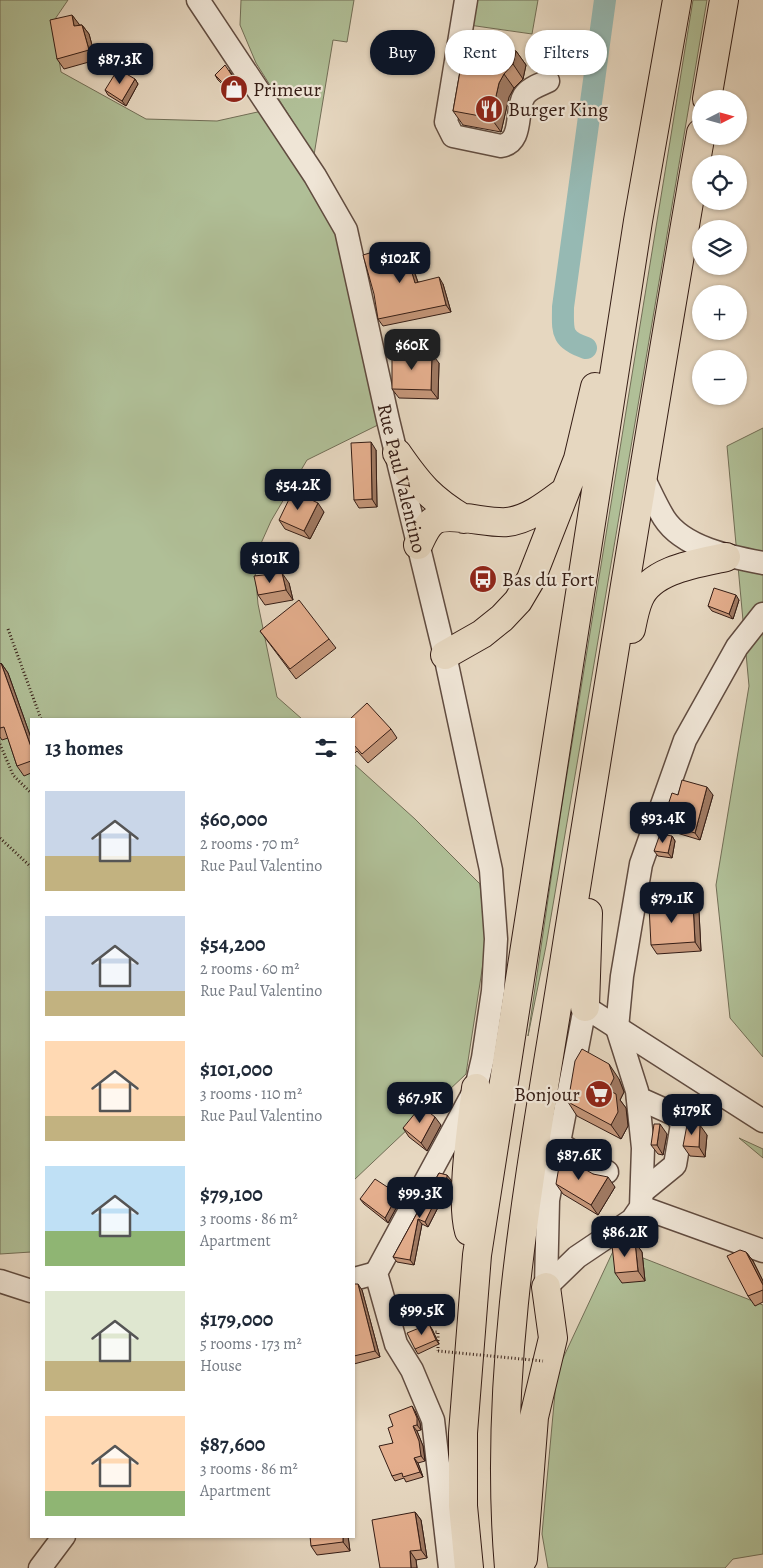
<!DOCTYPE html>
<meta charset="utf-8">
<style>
:root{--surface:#fff;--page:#f6f6f7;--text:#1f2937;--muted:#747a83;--accent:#111827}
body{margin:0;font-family:Alegreya,serif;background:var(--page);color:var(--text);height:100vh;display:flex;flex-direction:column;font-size:19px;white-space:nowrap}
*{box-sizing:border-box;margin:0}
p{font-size:16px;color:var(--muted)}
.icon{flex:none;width:28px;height:28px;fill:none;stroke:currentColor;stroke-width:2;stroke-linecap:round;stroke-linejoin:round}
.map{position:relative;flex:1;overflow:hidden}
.details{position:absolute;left:30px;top:718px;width:325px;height:820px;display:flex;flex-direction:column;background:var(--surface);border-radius:0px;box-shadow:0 1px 4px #0004}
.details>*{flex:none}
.banner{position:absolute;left:370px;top:30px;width:318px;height:45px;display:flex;gap:10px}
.needle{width:32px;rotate:84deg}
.fabs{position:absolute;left:692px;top:90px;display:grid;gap:10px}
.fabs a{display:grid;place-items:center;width:55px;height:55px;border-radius:50%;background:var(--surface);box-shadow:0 1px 4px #0004;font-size:25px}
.price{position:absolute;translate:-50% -42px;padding:0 11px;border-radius:10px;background:var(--accent);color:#fff;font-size:16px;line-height:32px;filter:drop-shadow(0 1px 2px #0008)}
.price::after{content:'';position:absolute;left:50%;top:30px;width:15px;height:11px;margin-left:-8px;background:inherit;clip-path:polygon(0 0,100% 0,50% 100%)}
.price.selected{background:#222;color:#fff}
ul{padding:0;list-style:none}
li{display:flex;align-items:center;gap:15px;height:125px;padding:0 15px}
li span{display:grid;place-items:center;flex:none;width:140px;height:100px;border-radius:0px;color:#555}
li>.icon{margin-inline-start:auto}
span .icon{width:60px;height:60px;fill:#fffc;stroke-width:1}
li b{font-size:21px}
h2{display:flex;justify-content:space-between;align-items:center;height:60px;padding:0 15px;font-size:21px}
.pill{padding:0 18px;border-radius:22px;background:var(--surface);box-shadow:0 1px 4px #0004;font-size:18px;line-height:45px}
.pill.selected{background:var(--accent);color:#fff}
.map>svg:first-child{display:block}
.green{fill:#b0bf97;stroke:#726e56}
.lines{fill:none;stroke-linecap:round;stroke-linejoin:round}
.canal{stroke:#96b9b3;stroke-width:22}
.minor-casing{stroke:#614c40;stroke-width:25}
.highway-casing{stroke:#351d15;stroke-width:30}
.path{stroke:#351d15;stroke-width:3;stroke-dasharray:1 2.5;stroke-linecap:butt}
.minor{stroke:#efe5d6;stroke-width:22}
.highway{stroke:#e6d7c0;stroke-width:28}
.path-bridge{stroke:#351d15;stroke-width:3;stroke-dasharray:1 2.5;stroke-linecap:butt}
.wall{fill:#c49679;stroke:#351d15}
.shaded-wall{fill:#a07a63;stroke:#351d15}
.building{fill:#e4ae8d;stroke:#351d15}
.labels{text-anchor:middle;stroke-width:4.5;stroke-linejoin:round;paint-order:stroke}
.poi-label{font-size:20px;fill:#351d15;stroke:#efe5d6;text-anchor:start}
.street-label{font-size:20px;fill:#351d15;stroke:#efe5d6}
</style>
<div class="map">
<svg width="763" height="1568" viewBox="0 0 763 1568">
<rect width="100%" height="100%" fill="#e6d7c0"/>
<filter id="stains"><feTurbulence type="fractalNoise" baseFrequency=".004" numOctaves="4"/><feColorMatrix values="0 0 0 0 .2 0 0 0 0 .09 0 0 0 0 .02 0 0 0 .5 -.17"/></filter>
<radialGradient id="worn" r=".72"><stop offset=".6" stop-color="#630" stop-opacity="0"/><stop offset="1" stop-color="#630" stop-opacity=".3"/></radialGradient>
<path class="green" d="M0,0h68l-15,22 8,50 85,47 71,2 54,-12 54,86 63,225 -81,40 -36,61 -17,38 4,45 19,93 25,22h-271v533l-31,2z
M241,0h113l-7,42 -14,-2 -19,115 -58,-92 -16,-38z
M473,0h65l-6,34 -63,-9z
M693,0h14l-161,946 -18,90 33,-225z
M763,428v629l-33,-39 -14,-133 33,-199 -22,-240z
M354,764l61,55 65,65 6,60 -20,130 -112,106z
M739,1138l24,11v9z
M615,1247l148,58v249l-30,5 -8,9h-177l-6,-34 15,-163z"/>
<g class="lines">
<path class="canal" d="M586,348c-26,-9 -23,-17 -23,-41l42,-307"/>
<g class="minor-casing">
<g id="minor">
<path id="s1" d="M198,0l117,176 31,54 42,190 57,235 46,215 5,69 -3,52 -10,67 -7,30 -100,185 20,71 16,26 21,50 17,148"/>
<path d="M466,0l-20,122 7,14 48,10c23,-4 14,-35 23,-50 5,-8 16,-11 24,-15"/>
<path d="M643,477c7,14 13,28 21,41 19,30 67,39 99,45"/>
<path d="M638,1098l38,17 6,9 -7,41 -33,27"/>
<path d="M558,1143l49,29"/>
<path d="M641,1207l122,44"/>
<path d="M354,1279l22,-6"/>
<path d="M0,1281l31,10"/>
<path d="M546,1287l31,-30 55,-37 9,-13 2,-59 -6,-57 -20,-63 5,-52 19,-112 44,-124 52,-93 26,-33"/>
<path d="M546,1287l2,-87 37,-193 178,114"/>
<path d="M40,1568l24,-32"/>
</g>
</g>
<g class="highway-casing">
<path id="highway" d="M707,99l17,-99
M397,453c22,32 34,46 67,66
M418,545c4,-8 7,-17 14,-23 14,-12 55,2 75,0 21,-2 41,-18 57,-30
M631,629c2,-10 4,-21 8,-30 12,-30 60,-36 87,-42
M445,655l37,-21 20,-16 16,-17 13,-22 47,-120 17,-72
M585,1007l3,-94
M469,1231c-9,-31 3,-108 7,-143
M523,1559l11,-142 19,-79 -7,-51
M469,1568l-6,-62v-73l14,-178 161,-1034 39,-221
M509,1568c-18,-211 27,-422 59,-630 43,-268 86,-537 133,-805"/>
</g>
<path class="path" d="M8,629l33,90
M0,744l13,31 18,18
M0,838l31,29
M432,1332h6v19"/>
<use href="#minor" class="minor"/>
<use href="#highway" class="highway"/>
<path class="path-bridge" d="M438,1351l105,10"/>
</g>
<path class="wall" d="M72,15l7,10h3l7,9 7,26 -32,9 -7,-10z
M516,51l10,14 -3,14 -9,9 -5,9 -8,35 -38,-7 -10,-14 7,-40 -4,-6z
M215,75l26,13 -5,9 -18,-17z
M135,79l3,5 -12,22 -18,-11 -3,-5z
M403,243l4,7 11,32 25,2 8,28 -68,14 -5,-7z
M439,363l-1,36 -39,-1 -7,-9z
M376,450l1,57 -18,1 -5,-8z
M324,512l-14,27 -25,-10 -6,-9z
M289,583l4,17 -28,5 -7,-10z
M739,600l-6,19 -21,-8 -4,-5z
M260,631l69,8 7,9 -40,31z
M1,663l7,10 23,65v35l-7,3 -7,-10 -9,-28 -6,2 -2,-3v-73z
M354,719l37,10 6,9 -29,25 -11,-12 -3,3z
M678,795h35l-13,45 -33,-10 -5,-7z
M672,836l3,5 -3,17 -14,-2 -4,-5z
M699,912l2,39 -44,3 -6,-9z
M619,1079l5,13 -4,8 6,8 2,18 -7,13 -44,-23 -9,-14z
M441,1125l-14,26 -18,-14 -6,-9z
M667,1134l-4,21 -5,-1 -7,-9z
M707,1135l-2,22 -15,-1 -7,-10z
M439,1173l12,7v2l-23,45 -6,-3 -8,41 -17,-3 -4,-5z
M593,1174l22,13 -17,28 -35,-21 -7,-10z
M398,1194l3,5 -13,24 -24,-19 -4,-5z
M635,1242l7,10 3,29 -23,2 -7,-10z
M746,1252l7,9 10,20v21l-8,4 -7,-10z
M354,1284l8,6 18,67 -26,7z
M432,1329l7,15 -21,10 -3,-5z
M415,1411l5,12 1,7 -4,1 6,15 2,15 -7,2 5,14 -17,5 -2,-4 -9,3 -3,-5 1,-33v-17z
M415,1512l6,8 6,38 -11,2 1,8h-37z
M348,1536l2,15 -33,4 -6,-9z"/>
<path class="shaded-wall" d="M72,15l7,9 2,12 -7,-10z
M82,25l7,9 7,26 -7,-10z
M516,51l10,14 -3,14 -10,-15z
M229,70l12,18 -5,9 -4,-5z
M504,74l10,14 -5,9 -8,35 -10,-14 8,-35z
M135,79l3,5 -12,22 -4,-5z
M403,243l4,7 13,39 -5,-6z
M439,277l4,7 8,28 -5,-7z
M432,354l7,9 -1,36 -7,-9z
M371,442l5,8 1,57 -5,-8z
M318,503l6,9 -14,27 -6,-8z
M282,573l7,10 4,17 -7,-10z
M736,595l3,5 -6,19 -4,-5z
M1,663l7,10 23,65v9z
M707,787l6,8 -13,45 -5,-7z
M672,836l3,5 -3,17 -4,-5z
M693,903l6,9 2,39 -6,-9z
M609,1064l10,15 5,13 -4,8 6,8 2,18 -7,13 -10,-14 -3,-35z
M435,1117l6,8 -14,26 -6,-8z
M660,1124l7,10 -4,21 -6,-10z
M700,1125l7,10 -2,22 -6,-10z
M447,1175l4,5v2l-23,45 -3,-5z
M608,1177l7,10 -17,28 -7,-10z
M398,1194l3,5 -13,24 -3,-5z
M418,1219l4,5 -8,41 -4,-5z
M635,1242l7,10 3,29 -7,-10z
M746,1252l7,9 10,20v4z
M358,1284l4,6 18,67 -5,-6z
M429,1324l3,5 7,15 -3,-4z
M412,1406l3,5 5,12 1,7 -4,-5z
M413,1426l4,5 6,15 2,15 -4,-5z
M414,1458l4,5 5,14 -3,-5z
M415,1512l6,8 6,38 -6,-8z
M343,1536h5l2,15 -7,-9z
M410,1551l6,9 1,8h-6z"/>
<path class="building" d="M72,15l2,11 8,-1 7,25 -32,9 -7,-39z
M460,41l56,10 -3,13 -9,10 -5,9 -8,35 -38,-7 8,-45 -5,-1z
M225,65l12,18 -5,9 -17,-17z
M118,69l17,10 -13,22 -17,-11z
M403,243l12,40 24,-6 7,28 -68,14 -4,-25 -11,-39z
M392,352l40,2 -1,36 -39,-1z
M371,442l1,57 -18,1 -3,-57z
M293,491l25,12 -14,28 -25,-11z
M282,573l4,17 -28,5 -4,-19z
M714,588l22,7 -7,19 -21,-8z
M299,600l30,39 -39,30 -30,-38z
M1,663l30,84v14l-14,5 -13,-39 -4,1v-64z
M367,703l24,26 -29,25 -8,-9v-26h-4z
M682,780l25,7 -12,46 -33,-10 10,-30 6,2z
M660,834l12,2 -4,17 -14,-2z
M693,903l2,39 -44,3 -2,-39z
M582,1049l27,15 5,14 -6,12 8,4 2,18 -7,13 -43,-23 7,-41z
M421,1106l14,11 -14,26 -18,-15z
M654,1124h6l-3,21h-6z
M687,1125h13l-1,22 -16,-1z
M561,1155l32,19 15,3 -17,28 -35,-21z
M439,1173l8,2v2l-22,45 -7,-3 -8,41 -17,-3z
M375,1179l23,15 -13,24 -25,-19z
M635,1242l3,29 -23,2 -3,-28z
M740,1250l6,2 17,33v5l-15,6 -21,-40z
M354,1284h4l17,67 -21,5z
M429,1324l7,16 -21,9 -8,-16z
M412,1406l5,12v7l-4,1 6,15 2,15 -7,2 6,14 -17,5 -1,-4 -10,3 -13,-30 14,-3 -5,-15 5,-2 -4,-11z
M415,1512l6,38 -11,1 1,17h-31l-8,-48z
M310,1536h33v6l-32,4z"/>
<defs>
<g id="shop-disc" transform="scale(1.4375)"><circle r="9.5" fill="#8f2418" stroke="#efe5d6"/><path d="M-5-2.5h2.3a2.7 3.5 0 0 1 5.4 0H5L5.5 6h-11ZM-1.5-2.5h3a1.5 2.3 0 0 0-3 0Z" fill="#fff"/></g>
<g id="restaurant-disc" transform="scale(1.4375)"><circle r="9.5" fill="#8f2418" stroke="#efe5d6"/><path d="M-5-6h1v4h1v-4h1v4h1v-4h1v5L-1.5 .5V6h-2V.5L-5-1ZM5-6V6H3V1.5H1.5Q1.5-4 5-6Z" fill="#fff"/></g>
<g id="bus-disc" transform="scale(1.4375)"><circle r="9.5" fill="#8f2418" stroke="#efe5d6"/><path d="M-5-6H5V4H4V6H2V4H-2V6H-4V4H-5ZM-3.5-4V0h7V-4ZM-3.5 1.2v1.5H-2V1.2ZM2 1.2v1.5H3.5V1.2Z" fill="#fff"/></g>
<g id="supermarket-disc" transform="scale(1.4375)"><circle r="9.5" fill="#8f2418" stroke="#efe5d6"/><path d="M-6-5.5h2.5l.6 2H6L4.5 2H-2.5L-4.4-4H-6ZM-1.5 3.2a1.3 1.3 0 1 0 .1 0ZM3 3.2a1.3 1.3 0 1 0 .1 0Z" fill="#fff"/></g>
</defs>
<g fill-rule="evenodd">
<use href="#shop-disc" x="234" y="89"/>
<use href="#restaurant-disc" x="489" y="109"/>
<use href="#bus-disc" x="483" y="579"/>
<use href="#supermarket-disc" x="599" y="1094"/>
</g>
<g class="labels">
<g class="poi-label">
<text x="253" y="96">Primeur</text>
<text x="508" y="116">Burger King</text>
<text x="502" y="586">Bas du Fort</text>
<text x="580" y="1101" text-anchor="end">Bonjour</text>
</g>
<g class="street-label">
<text dy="7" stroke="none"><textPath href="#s1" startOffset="528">Rue Paul Valentino</textPath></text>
</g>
</g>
<rect width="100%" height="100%" filter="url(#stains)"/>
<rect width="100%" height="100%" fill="url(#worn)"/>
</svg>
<div class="fabs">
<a><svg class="needle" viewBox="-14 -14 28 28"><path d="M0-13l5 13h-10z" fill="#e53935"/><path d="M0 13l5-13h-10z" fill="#747a83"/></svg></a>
<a><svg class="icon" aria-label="locate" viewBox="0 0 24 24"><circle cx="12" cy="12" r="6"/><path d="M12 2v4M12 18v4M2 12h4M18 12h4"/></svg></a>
<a><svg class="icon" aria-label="layers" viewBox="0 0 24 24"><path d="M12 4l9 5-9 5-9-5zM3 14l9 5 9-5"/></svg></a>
<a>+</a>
<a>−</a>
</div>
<b class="price" style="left:120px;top:85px">$87.3K</b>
<b class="price" style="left:400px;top:284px">$102K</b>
<b class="price selected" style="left:412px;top:371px">$60K</b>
<b class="price" style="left:298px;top:511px">$54.2K</b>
<b class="price" style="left:270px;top:584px">$101K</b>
<b class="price" style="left:663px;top:844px">$93.4K</b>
<b class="price" style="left:672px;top:924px">$79.1K</b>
<b class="price" style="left:420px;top:1124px">$67.9K</b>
<b class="price" style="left:692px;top:1136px">$179K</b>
<b class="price" style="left:579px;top:1181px">$87.6K</b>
<b class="price" style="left:420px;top:1219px">$99.3K</b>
<b class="price" style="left:625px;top:1258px">$86.2K</b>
<b class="price" style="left:422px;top:1336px">$99.5K</b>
<div class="banner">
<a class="pill selected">Buy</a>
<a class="pill">Rent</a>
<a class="pill">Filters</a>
</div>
<section class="details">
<h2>13 homes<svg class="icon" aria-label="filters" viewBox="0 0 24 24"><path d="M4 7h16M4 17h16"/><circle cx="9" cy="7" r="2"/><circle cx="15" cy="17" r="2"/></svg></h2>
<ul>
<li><span style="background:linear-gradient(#c9d6e8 65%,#c2b280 0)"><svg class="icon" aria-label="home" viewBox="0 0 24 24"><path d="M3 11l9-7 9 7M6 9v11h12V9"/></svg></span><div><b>$60,000</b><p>2 rooms · 70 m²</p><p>Rue Paul Valentino</p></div></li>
<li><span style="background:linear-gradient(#c9d6e8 75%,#c2b280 0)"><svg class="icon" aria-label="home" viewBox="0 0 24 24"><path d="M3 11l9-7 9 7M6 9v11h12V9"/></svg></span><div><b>$54,200</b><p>2 rooms · 60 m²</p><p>Rue Paul Valentino</p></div></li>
<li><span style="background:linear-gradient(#ffd9b3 75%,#c2b280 0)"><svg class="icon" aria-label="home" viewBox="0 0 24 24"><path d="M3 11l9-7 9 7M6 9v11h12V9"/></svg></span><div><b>$101,000</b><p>3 rooms · 110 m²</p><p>Rue Paul Valentino</p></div></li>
<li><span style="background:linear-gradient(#bfe0f5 65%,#8fb573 0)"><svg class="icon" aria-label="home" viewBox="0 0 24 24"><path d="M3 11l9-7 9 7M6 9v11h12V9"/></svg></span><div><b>$79,100</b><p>3 rooms · 86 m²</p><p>Apartment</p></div></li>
<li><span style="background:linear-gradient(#dfe7d0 70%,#c2b280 0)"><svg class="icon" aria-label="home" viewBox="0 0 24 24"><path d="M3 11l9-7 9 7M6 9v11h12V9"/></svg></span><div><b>$179,000</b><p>5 rooms · 173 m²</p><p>House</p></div></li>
<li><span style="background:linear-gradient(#ffd9b3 75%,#8fb573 0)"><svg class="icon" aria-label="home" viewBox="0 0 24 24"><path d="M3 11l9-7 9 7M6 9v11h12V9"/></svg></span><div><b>$87,600</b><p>3 rooms · 86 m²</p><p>Apartment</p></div></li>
</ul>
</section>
</div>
